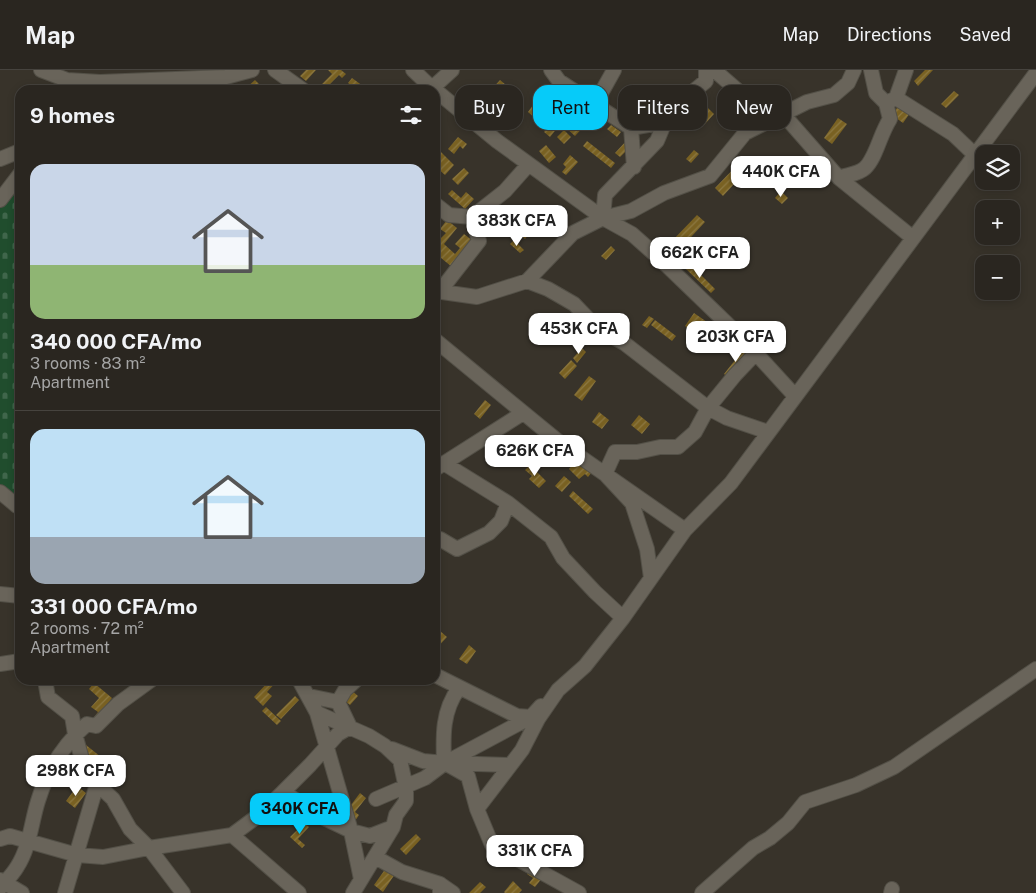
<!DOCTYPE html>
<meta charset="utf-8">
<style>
:root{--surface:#2a2620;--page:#36322d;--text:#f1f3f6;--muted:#a5a5a5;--line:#46433e;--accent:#06cbf9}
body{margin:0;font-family:"Public Sans",sans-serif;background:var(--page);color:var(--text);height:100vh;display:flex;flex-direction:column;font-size:19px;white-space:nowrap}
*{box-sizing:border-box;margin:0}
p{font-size:16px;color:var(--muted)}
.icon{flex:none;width:28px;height:28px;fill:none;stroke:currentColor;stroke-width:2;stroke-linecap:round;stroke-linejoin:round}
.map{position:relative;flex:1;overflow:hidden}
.sheet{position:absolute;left:15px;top:15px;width:425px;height:600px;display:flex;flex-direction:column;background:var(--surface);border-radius:15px;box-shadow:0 2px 8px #0003,0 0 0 1px var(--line)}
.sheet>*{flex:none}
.guide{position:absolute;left:455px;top:15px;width:475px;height:45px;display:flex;gap:10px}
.fabs{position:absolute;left:975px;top:75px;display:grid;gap:10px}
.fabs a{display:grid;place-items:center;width:45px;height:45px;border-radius:10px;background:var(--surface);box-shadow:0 2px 8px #0003,0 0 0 1px var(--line);font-size:25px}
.price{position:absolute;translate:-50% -42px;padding:0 11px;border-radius:10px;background:#fff;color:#222;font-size:16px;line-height:32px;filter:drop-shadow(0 1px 2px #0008)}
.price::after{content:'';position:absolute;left:50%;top:30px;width:15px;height:11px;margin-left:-8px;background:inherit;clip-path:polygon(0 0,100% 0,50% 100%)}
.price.current{background:var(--accent);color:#111}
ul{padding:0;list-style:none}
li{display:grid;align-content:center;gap:10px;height:265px;padding:0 15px}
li+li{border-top:1px solid var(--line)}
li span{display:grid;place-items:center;height:155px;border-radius:15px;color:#555}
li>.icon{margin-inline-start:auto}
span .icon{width:90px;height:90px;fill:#fffc;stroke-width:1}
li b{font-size:21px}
h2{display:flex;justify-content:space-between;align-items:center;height:60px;padding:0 15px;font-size:21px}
.tag{padding:0 18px;border-radius:15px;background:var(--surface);box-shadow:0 2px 8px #0003,0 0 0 1px var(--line);font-size:18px;line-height:45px}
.tag.current{background:var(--accent);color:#111}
header{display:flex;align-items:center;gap:30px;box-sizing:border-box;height:70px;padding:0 25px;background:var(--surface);border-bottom:1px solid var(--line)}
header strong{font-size:24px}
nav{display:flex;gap:28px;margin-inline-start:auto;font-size:18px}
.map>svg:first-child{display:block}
.cemetery{fill:url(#cemetery-stones)}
.building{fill:url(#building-hatch)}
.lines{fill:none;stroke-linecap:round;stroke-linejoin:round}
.minor-casing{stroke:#535047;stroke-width:16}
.minor{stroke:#69645a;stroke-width:14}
</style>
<header>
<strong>Map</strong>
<nav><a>Map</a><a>Directions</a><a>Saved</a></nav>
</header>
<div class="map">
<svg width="1036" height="823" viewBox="0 0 1036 823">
<defs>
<pattern id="cemetery-stones" width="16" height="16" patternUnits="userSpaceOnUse" patternTransform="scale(1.25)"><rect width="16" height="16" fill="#204d2d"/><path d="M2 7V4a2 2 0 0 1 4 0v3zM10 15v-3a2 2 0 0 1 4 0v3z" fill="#40664b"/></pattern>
<pattern id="building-hatch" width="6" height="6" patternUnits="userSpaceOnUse" patternTransform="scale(1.25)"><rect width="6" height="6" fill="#796122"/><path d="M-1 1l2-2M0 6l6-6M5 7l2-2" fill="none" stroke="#8c7842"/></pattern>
</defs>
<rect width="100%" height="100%" fill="#38332a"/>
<path class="cemetery" d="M20,106v327l-20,-15v-286z"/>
<path class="building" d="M306,0h10l-10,11 -6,-5z
M328,0h13l5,4 -4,4 -3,-3 -14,14 -4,-4 11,-11z
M925,0h8l-15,16 -4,-5z
M352,8l11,8 -3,4h-3l-9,-7z
M255,10l5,5 -4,5h-8l-2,-2z
M500,10l6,5 -9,11 -6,-6z
M515,20l7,6 -10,11 -6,-6z
M954,21l5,4 -13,13 -5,-4z
M488,26l5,4 -10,10 -4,-4z
M505,33l10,9 -3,4 -5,-3 -5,5 4,4 -4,4 -16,-15 5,-5 6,6z
M533,35l15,13 -4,4 -6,-5 -2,2 -8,-7z
M705,35l9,9 -10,11 -9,-10z
M899,35l11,8 -7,10 -11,-8z
M583,38l5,5 -4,4 4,5 -13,14 -10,-9z
M651,39l5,5 -11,11 -6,-4z
M838,48l9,6 -15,20 -8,-6z
M552,51l7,5 -9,11 -6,-5z
M611,55l10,7 -4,5 -10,-8z
M564,60l7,7 -7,7 -7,-7z
M458,67l9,7 -4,5 -3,-3 -6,8 -6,-5z
M628,69l5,5 -13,13 -5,-4z
M587,71l28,22 -4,5 -28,-22z
M546,75l10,12 -7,6 -10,-12z
M694,80l5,4 -8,9 -5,-4z
M441,82l13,13 -9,10 -10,-9v-8z
M570,85l8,7 -12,13 -4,-3 4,-5 -3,-3z
M741,91l8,7 -26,28 -8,-8z
M464,98l5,5 -11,12 -6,-6z
M452,120l9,8 5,-6 8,7 -9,10 -17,-15z
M781,121l7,7 -6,6 -7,-6z
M697,145l8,7 -26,28 -8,-8z
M447,150l10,8 -13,16 11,10 5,-6 -5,-4 9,-10 9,7 -21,26 -17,-14v-9l11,-11 -6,-4z
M529,150l9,7 -7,9 -2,-2 -4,5 -6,-5z
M514,170l10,10 -4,3 -10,-9z
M611,176l4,4 -9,10 -5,-4z
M690,194l25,25 -4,4 -25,-24z
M694,243l13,9 -5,6 -6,-4 -5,6 -6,-4z
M649,246l5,3 -7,9 -5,-3z
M655,250l21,16 -4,5 -21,-16z
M737,277l11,9 -18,23 -6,-5 15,-19 -6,-4z
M582,278l4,4 -9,11 -4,-5z
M571,290l6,6 -12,13 -6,-6z
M589,306l7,5 -14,20 -8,-6z
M485,330l6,5 -11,14 -6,-5z
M599,342l10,8 -7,9 -10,-7z
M639,345l11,9 -8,10 -11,-9z
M578,389l14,13 -4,5 -3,-3 -6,5 -10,-10z
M530,395l16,16 -7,7 -10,-9 3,-3 -7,-6z
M564,406l7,6 -9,10 -7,-6z
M573,421l20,18 -5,5 -19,-18z
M439,560l8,7 -12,13v-16z
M469,575l7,6 -9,13 -8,-5z
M270,610h8l-11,12 5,4 -9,10 -9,-9z
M94,613l18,15 -6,8 4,3 -13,15 -5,-4 6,-8 -7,-5 8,-9 -10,-9z
M350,619l8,7 -8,9 -8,-7z
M295,626l4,4 -18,19 -5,-4z
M266,637l15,14 -4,4 -15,-14z
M86,675l20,16 -12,14 -5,-4 8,-9 -15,-11z
M77,716l9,7 -11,15 -9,-7z
M360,723l6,5 -11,14 4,3 -4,6 -10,-8z
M304,753l5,4 -11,12 7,6 -3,3 -12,-11z
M416,764l5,5 -15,16 -6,-6z
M386,798l9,6 -12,18 -9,-7z
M531,798l12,9 -8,10 -6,-4 4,-5 -6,-4z
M513,811l9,9 -3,3h-14l-1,-1z
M480,812l6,5 -6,6h-11z"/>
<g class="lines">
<g class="minor-casing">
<path id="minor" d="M41,0l26,10 33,2 126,-5 26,-7
M275,0l28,20
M413,0l21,20
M551,0l8,11 72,47 34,-6
M714,0l29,25 39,18 57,65 74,60
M871,0l5,23 10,10 10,-5 10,-28
M430,20l22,-20
M435,20l62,51 106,77 29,16 27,24 83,80 53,58
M896,28l57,36 22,21
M595,34l19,-34
M631,58l3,39
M0,89l20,-8
M839,108c7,-3 20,-4 26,-10 11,-10 15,-34 25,-49l-4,-16
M0,130l20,-26
M435,134l14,11 23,2 33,-26 24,-27
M603,148l2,-23 52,-54 8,-19 18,-22 23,-19v-11
M527,211l21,8 26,15 22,23 28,16 84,65 19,10 41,14
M435,221l42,6 50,-16 46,-48 30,-15 28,-7 33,-18 46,-17 35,-43 62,-31 27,-7 14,-12 6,-13
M440,221l39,-50 -7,-24
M435,270l124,102 126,88
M445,394l63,39 43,34 12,21 32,34 28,26
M435,399l88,-56
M0,422l17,14 3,1
M435,469h5l17,10 32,-16 12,-12 7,-18
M651,508l-4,-29 -15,-46 -27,-29 10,-22h22l23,-5h18l17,-15 13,-24 27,-33 20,-21
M0,524l20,2
M0,594l20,-3
M435,605l82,41 14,1
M45,610l3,17 24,19 3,18 8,29 14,21 16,15 17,30 19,19
M299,610l18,33 52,23 16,10 15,14 6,28v13l-10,14 -3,12 -40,66
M309,626l29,6 12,25 -12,7 -28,31 -27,27 41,26 27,13 10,48
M338,632l7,-12 11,-10
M317,643l34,118 19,5 23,-9
M392,679l31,12 22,2 64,2
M444,693c-1,-27 -2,-52 15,-75
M445,693l23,13 9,33 15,36 87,48
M376,729l49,-21 20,-15 86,-46 10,-11
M477,739l45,-59 16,-31 20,-29 27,-24 38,-48 62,-88 46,-47 305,-410
M232,765l67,58
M0,769l10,-3 67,19 26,2 46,-9
M375,787l27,15 38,12v9
M0,810l22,13
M440,814l13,9
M0,818c6,-7 13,-14 17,-21 13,-20 14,-44 21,-66 9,-30 26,-57 49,-77l9,2 22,-22 33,-24
M65,823l32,-109
M183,823l-34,-45 83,-13 27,-20 24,-23
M702,823l51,-45 17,-10 18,-15 17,-21 51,-17 38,-18 142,-98
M891,823l1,-4"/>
</g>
<use href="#minor" class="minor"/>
</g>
</svg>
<div class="fabs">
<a><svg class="icon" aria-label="layers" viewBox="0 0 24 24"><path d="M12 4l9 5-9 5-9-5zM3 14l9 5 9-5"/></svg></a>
<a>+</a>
<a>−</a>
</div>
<b class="price" style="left:781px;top:128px">440K CFA</b>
<b class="price" style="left:517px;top:177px">383K CFA</b>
<b class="price" style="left:700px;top:209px">662K CFA</b>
<b class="price" style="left:579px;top:285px">453K CFA</b>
<b class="price" style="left:736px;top:293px">203K CFA</b>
<b class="price" style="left:535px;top:407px">626K CFA</b>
<b class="price" style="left:76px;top:727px">298K CFA</b>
<b class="price current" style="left:300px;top:765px">340K CFA</b>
<b class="price" style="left:535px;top:807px">331K CFA</b>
<div class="guide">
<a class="tag">Buy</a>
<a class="tag current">Rent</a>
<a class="tag">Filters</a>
<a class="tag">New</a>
</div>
<section class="sheet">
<h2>9 homes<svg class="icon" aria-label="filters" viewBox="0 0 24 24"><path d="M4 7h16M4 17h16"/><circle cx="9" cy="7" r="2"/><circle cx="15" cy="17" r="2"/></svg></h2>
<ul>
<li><span style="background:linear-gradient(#c9d6e8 65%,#8fb573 0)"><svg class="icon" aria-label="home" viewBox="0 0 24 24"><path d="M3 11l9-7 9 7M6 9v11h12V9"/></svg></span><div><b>340 000 CFA/mo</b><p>3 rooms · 83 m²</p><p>Apartment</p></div></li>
<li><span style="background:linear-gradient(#bfe0f5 70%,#9aa5b1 0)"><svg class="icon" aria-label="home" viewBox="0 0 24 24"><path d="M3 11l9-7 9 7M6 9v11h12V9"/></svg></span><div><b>331 000 CFA/mo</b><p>2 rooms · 72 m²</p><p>Apartment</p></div></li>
</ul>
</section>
</div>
